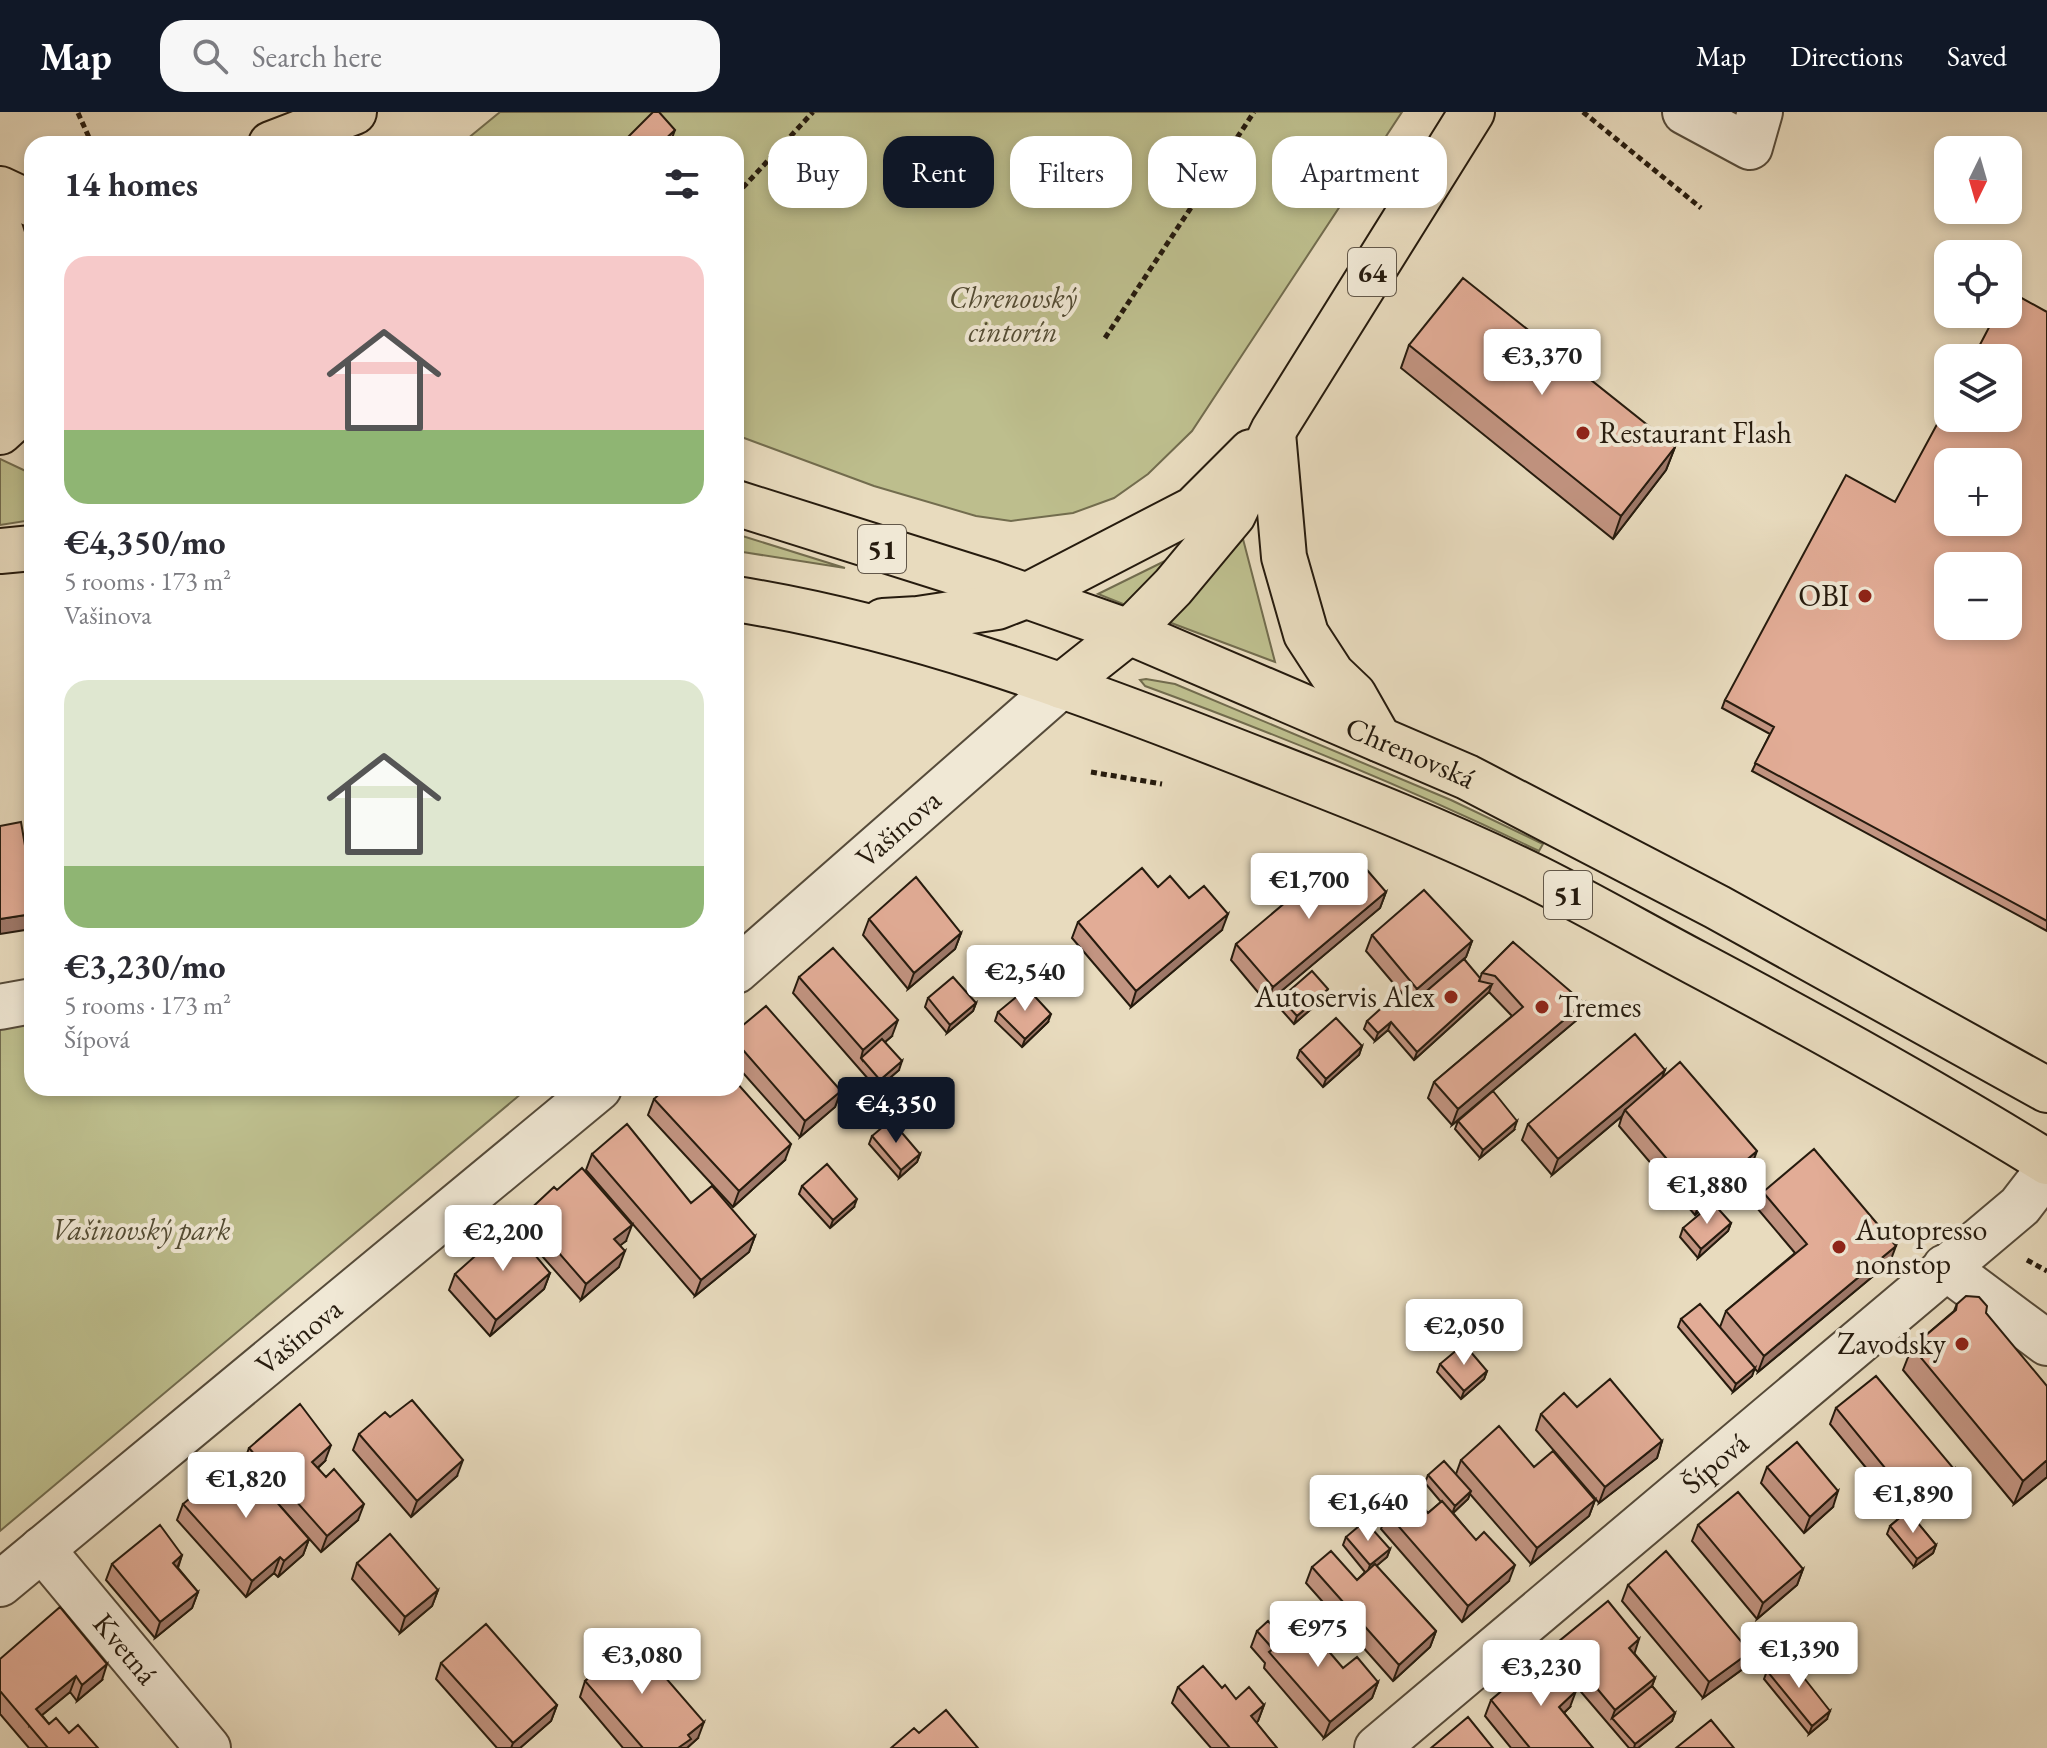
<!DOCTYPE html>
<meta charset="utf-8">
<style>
:root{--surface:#fff;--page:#f7f7f7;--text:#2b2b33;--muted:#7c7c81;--accent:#111827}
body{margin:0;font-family:"EB Garamond",serif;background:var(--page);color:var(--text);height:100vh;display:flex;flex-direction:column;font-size:30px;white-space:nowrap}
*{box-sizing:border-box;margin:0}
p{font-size:26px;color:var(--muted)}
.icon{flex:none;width:44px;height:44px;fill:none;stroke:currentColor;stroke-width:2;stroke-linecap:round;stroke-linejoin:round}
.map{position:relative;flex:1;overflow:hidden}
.drawer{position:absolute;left:24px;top:24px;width:720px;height:960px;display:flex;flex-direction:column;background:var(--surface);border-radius:24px;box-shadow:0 4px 12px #0003}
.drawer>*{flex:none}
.banner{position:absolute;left:768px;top:24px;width:760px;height:72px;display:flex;gap:16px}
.needle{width:52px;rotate:185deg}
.tools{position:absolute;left:1934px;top:24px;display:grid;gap:16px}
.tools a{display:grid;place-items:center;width:88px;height:88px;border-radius:16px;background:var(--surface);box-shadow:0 4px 12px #0003;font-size:40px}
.price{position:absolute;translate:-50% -68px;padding:0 18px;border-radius:8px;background:#fff;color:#222;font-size:26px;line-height:52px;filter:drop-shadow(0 2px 4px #0008)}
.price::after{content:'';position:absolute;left:50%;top:48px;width:24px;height:18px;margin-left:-12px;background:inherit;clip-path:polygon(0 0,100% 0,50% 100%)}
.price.selected{background:var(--accent);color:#fff}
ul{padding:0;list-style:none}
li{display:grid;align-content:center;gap:16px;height:424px;padding:0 40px}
li span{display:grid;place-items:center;height:248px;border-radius:24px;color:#555}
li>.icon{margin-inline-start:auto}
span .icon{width:144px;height:144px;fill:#fffc;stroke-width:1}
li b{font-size:34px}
h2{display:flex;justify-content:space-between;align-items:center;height:96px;padding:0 40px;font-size:34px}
.chip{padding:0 28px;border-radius:24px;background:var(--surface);box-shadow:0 4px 12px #0003;font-size:28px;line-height:72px}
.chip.selected{background:var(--accent);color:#fff}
header{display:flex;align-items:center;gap:48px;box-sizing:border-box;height:112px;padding:0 40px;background:var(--accent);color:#fff}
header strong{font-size:38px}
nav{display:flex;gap:44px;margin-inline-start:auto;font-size:28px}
.search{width:560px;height:72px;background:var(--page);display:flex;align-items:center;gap:20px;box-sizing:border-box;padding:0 28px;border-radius:24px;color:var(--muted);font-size:30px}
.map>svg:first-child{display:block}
.green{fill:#bdbe8d;stroke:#726c4e;stroke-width:2}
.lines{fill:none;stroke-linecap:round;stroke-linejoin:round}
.minor-casing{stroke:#564b3a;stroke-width:48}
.major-casing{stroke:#261b0e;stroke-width:48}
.path{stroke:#261b0e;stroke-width:5;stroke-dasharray:6 4;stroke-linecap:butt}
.minor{stroke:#f0e8d5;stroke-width:44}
.major{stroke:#e8dbbe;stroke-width:44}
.wall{fill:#c29481;stroke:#261b0e;stroke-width:2}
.shaded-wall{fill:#9e7869;stroke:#261b0e;stroke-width:2}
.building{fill:#e2ac96;stroke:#261b0e;stroke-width:2;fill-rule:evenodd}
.poi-dot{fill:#8f2418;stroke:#f0e8d5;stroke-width:3}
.labels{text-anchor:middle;stroke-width:8;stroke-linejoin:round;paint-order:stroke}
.shield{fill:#f0e8d5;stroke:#63584a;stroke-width:2}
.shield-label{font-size:28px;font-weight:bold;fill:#261b0e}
.park-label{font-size:30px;font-style:italic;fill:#534c34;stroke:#f0e8d5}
.poi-label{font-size:30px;fill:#261b0e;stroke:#f0e8d5;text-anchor:start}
.street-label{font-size:30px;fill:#261b0e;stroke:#f0e8d5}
</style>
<header>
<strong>Map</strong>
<div class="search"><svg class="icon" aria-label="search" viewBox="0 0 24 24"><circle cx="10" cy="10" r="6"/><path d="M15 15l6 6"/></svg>Search here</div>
<nav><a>Map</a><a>Directions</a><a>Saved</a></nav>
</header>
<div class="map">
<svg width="2047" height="1636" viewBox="0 0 2047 1636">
<rect width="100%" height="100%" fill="#e8dbbe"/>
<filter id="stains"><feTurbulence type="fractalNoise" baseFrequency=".0025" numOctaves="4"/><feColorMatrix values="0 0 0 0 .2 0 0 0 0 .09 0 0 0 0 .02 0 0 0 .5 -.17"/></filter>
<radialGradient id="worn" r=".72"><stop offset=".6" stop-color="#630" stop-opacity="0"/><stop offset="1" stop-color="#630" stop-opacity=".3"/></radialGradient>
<path class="green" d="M500,0h902l-210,319 -44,43 -34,24 -41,15 -62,8 -35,-5 -102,-30 -138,-51v-291h-275z
M0,347l32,15v46l-32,5z
M736,422l109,34 -109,-17z
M1243,427l32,123 -109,-41z
M1169,447l-36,49 -35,-14z
M1146,567l29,5 276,116 92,44 -4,7c-128,-62 -260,-116 -394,-165l-5,-6z
M32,905v71h496l-528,443v-507z"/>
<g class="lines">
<g class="minor-casing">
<g id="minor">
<path d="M1685,0l65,35 10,-35"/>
<path id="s1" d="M736,859l325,-285"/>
<path d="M0,895l32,-6"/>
<path d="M1945,1155l102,76"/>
<path id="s2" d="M42,1437l166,199"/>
<path id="s3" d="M0,1472l599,-496"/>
<path id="s4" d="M1377,1636l643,-542 27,-35"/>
</g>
</g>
<g class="major-casing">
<g id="major">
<path d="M271,32l83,-32"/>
<path d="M0,77l32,15"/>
<path d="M0,117c22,63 15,128 11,193l-11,10"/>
<path d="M1273,321l11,124 22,77 26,40 22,21 25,44"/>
<path id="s5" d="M736,391l254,80 139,49 338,145 250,130 330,183"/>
<path d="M0,439l32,-3"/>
<path d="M736,487c168,27 331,86 489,148 105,41 211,81 312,131 54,27 106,57 159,85 119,63 236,128 351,199"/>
<path d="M883,509l35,-2 79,-12 31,-12 166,-86 57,-57"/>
<path d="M1061,574l68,-54 44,-45 60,-72 40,-84 199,-319"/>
</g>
</g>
<path class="path" d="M1583,0l118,96
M78,1l14,31
M736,83l77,-83
M1105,226l149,-226
M1091,660l71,12
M2027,1148l20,11"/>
<use href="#minor" class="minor"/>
<use href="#major" class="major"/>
</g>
<path class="wall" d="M2047,200v619l-295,-160 18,-37 -48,-26 3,-8 170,-198z
M1409,233l266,102 -9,23 -53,69 -212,-171z
M1342,766l44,14 -6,16 -113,95 -36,-43 5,-16z
M1158,775l31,11 33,32 -91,77 -59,-69 6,-16z
M869,807l92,14 -6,16 -47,40 -45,-54z
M1372,823l100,6 -6,16 -2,2 15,22 3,-8 31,-31 65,77 -126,106 -24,-27 6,-16 78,-66 -23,-24 -75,68 -26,-30 -13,11 -11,-12 3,-8 41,-14 3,-3 -45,-53z
M799,865l93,59 -7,6 14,28 -22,19 -84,-96z
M1325,885l-31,27 -16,-18 3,-8z
M928,886l48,5 -3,8 -26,22 -22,-26z
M998,900l50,10 -26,25 -27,-26z
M736,919l105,60 -6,16 -35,30 -64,-72z
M1362,934l-3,9 -36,32 -26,-29 3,-8z
M1662,966l89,89 -56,48 -76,-89 3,-10 -70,59 -30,-35 6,-16z
M654,987l131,61 -52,47 -85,-92z
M1458,1009l56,9 -34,28 -25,-29z
M872,1024l48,18 -3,8 -18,16 -30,-34z
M592,1042l163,82 -6,16 -54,44 -109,-126z
M802,1074l52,21 -24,21 -31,-34z
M557,1078l69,51 -6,4 -1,22 -38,33 -62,-70 6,-16z
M1763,1080l127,70 -132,110 -4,-4 -2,8 -19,16 -55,-65 3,-8 39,8 6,-16 69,-58 -38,-45z
M1731,1111l-3,8 -30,27 -18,-21 3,-9z
M550,1161l-6,16 -54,47 -41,-46 6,-16z
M1957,1192l29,9 61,164 -33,27 -111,-134 9,-23 42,-36z
M1440,1252l47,7 -3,8 -23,20 -24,-27z
M1577,1295l85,34 -5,17 -58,45 -63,-73 5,-16z
M1836,1296l118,61 -6,16 -38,29 26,31 -3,8 -19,14 -27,-33 3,-8 14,-12 -74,-90z
M359,1322l98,42 -46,41 -58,-67z
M249,1336l76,13 -7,7 40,52 -37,32 -78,-88z
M1461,1348l73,7 61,33 -6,16 -58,48 -61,-70 -2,5 -15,14 56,68 -47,41 -81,-93 6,-16h41l13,-11 -16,-19 3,-8 28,-1z
M1767,1355l66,40 -29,26 -43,-50z
M183,1392l126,35 -6,16 -25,22 -4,-4 -28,24 -69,-77z
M1698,1413l105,44 -6,16 -40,34 -65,-78z
M1346,1425l44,12 -3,8 -11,9 60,65 -6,16 -37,34 -87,-98 6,-16 45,13 8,-8 -22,-27z
M182,1443l-4,13 20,24 -6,16 -37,30 -49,-58 6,-16z
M357,1451l81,27 -6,16 -32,27 -48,-54z
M1628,1473l122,67 -6,16 -41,30 -81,-97z
M1257,1519l25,6 61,31 35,14 -6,16 -48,40 -60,-70 1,-5 -14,-16z
M1558,1530l76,11 21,25 -3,8 23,27 -3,8 -34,27h-9l-77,-90z
M592,1544l106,82 -11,10h-64l-43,-51 5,-16 5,-4 -4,-5z
M0,1547l102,21 -25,21 -7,-9 -28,23 7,9 49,24h-69l-29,-34z
M441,1551l116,42 -6,16 -31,27h-23l-61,-69z
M1767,1559l60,48 -18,15 -45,-55z
M1178,1575l44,1 14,11 28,6 -6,16 -2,2 21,25h-66l-39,-45z
M1491,1588l79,7 -6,6 29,35h-82l-26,-32z"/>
<path class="shaded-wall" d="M675,18l-3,8 -6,6h-6z
M1675,335l-9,23 -53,69 8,-23z
M1386,780l-6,16 -113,95 6,-16z
M32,802v11l-1,4 -31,5v-15z
M1228,802l-6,16 -91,77 5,-16z
M961,821l-6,16 -47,40 6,-16z
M1472,829l-6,16 -55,48 6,-16z
M1492,872l-3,8 -75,68 3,-8z
M1328,877l-3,8 -31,27 3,-8z
M976,891l-3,8 -26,22 3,-8z
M1584,891l-6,16 -126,106 6,-16z
M1051,902l-3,8 -26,25 3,-8z
M898,908l-6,16 -29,25 -2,-3 2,-8z
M1391,910l-3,8 -13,11 3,-8z
M1362,934l-3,9 -36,32 3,-8z
M902,949l-3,9 -22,19 3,-9z
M1665,958l-6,16 -34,24 -3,6 -70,59 6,-16z
M841,979l-6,16 -35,30 5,-16z
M1517,1009l-3,9 -34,28 3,-8z
M791,1032l-6,16 -52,47 6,-16z
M1757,1039l-6,16 -56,48 6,-16z
M920,1042l-3,8 -18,16 2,-8z
M857,1087l-3,8 -24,21 3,-8z
M1731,1111l-3,8 -30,27 3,-9z
M632,1113l-6,16 -18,14 6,-16z
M755,1124l-6,16 -54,44 6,-16z
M1896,1134l-6,16 -132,110 6,-16z
M625,1139l-6,16 -38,33 5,-16z
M550,1161l-6,16 -54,47 6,-16z
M1755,1256l-3,8 -19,16 3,-8z
M1487,1259l-3,8 -23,20 3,-8z
M1662,1329l-5,17 -58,45 6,-16z
M331,1333l-6,16 -19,17 6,-16z
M463,1348l-6,16 -46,41 6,-16z
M2047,1348v17l-33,27 9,-23z
M1954,1357l-6,16 -42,32 6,-16z
M1471,1379l-3,8 -16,15 3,-8z
M1838,1379l-5,16 -29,26 6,-16z
M1595,1388l-6,16 -58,48 6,-16z
M364,1392l-6,16 -37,32 6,-16z
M309,1427l-6,16 -25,22 6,-16z
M1936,1433l-3,8 -19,14 3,-8z
M1390,1437l-3,8 -20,17 3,-9z
M182,1443l-6,16 -3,-8z
M280,1445l-6,16 -28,24 6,-16z
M1515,1453l-6,16 -47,41 6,-16z
M1803,1457l-6,16 -40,34 6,-16z
M438,1478l-6,16 -32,27 5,-16z
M198,1480l-6,16 -37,30 5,-16z
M1436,1519l-6,16 -37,34 6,-16z
M1639,1527l-5,16 -5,-7z
M1750,1540l-6,16 -41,30 6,-16z
M107,1552l-5,16 -25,21 5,-16z
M76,1564l-6,16 -40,33 6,-16z
M1655,1566l-6,16 -37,24 3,-8z
M1378,1570l-6,16 -48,40 6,-16z
M1576,1579l-6,16 -17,16 6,-16z
M557,1593l-6,16 -31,27h-9l2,-5z
M1264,1593l-6,16 -13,11 6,-16z
M1830,1599l-3,8 -18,15 3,-8z
M1675,1601l-3,8 -34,27h-4l1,-4z
M704,1610l-6,16 -11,10h-9l10,-13z"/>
<path class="building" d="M653,0h6l16,18 -15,14h-39z
M1463,166l212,169 -54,69 -212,-171z
M2009,179l38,21v609l-292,-158 19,-36 -49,-27 121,-225 49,27 53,-98v14h60v-60h-35l23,-44h12zM1948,350h60v60h-60zM1948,454h60v60h-60z
M21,710l11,65v27l-32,5v-93z
M1361,751l25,29 -113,95 -37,-43 94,-79 12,13z
M1142,756l16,19 12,-11 19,22 15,-12 24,28 -92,77 -58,-69z
M916,765l45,56 -47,40 -45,-54z
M1424,778l48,51 -55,48 -45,-54z
M1513,830l71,61 -126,106 -24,-27 89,-75 -28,-31 -13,-3z
M833,836l65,72 -35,30 -64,-73z
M1464,847l16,19 -1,3 13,3 -75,68 -26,-30 -13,11 -11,-12 30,-27 11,13z
M1312,859l16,18 -31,27 -16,-18z
M953,865l23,26 -26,22 -22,-27z
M1027,876l24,26 -26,25 -27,-27z
M766,894l75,85 -36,30 -69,-79v-11z
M1336,906l26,28 -36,33 -26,-29z
M1635,922l30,36 -107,89 -30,-35z
M882,927l20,22 -22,19 -19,-22z
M1680,950l77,89 -56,48 -76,-89z
M736,970l55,62 -52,47 -85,-92 12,-11h70z
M1493,979l24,30 -34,29 -25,-29z
M891,1008l29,34 -19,16 -29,-34z
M627,1012l64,79 21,-17 43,50 -54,44 -109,-126z
M1814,1037l82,97 -132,110 -38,-45 81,-67 -44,-52z
M827,1052l30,35 -24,21 -31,-34z
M582,1056l50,57 -18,14 11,12 -39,33 -61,-70 29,-27 3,3z
M1713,1091l18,20 -30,26 -18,-21z
M510,1113l40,48 -54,47 -41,-46z
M1966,1184l13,1 8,9 -1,7 61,73v74l-24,21 -111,-134 44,-37 1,-6z
M1700,1192l55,64 -19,16 -55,-65z
M1464,1232l23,27 -23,20 -24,-27z
M1876,1264l78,93 -42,32 -76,-93z
M1610,1267l52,62 -57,46 -64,-73 23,-21 13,14z
M412,1288l51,60 -46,41 -58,-67 26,-22 5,5z
M300,1292l31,41 -19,17 14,15 8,-8 30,35 -37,32 -78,-88z
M1499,1314l35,41 19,-16 42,49 -58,48 -76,-88z
M1797,1330l41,49 -28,26 -43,-50z
M238,1346l71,81 -25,22 -4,-4 -28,24 -69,-77z
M1444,1349l27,30 -16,15 -27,-31z
M1738,1380l65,77 -40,34 -65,-78z
M1411,1381l17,20 14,-12 34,39 8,-8 31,33 -47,41 -81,-93z
M1908,1399l28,34 -19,14 -27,-33z
M1365,1409l25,28 -20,16 -24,-28z
M160,1413l22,30 -9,8 25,29 -38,30 -48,-58z
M390,1422l48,56 -33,27 -48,-54z
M1331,1439l26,29 18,-16 61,67 -37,34 -87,-98z
M1666,1439l84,101 -41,30 -81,-97z
M1608,1489l31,38 -10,9 26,30 -40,32 -57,-68z
M60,1495l47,57 -25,21 -6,-9 -40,33 13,15 7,-6 13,15 9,-8 20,23h-50l-48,-57v-32z
M1302,1508l41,48 14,-11 21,25 -48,40 -61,-70 4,-3 -16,-18 11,-10 14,16z
M486,1512l71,81 -44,38 -72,-80z
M626,1520l78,90 -16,13 3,4 -13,9h-35l-58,-67 17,-13 -10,-12z
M1545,1542l31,37 -17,16 34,41h-63l-39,-48z
M1786,1543l44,56 -18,15 -45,-55z
M1203,1554l19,22 3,-3 11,14 13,-12 15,18 -13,11 26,32h-47l-52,-61z
M1652,1574l23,27 -40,31 -23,-26z
M946,1598l32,38h-87l23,-20 5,5z
M1468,1605l25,31h-62z
M1711,1608l23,28h-58z"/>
<g class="poi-dot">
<circle cx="1583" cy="321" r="8"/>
<circle cx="1865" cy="484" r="8"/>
<circle cx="1451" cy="885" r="8"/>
<circle cx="1542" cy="895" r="8"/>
<circle cx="1839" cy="1135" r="8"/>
<circle cx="1962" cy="1232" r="8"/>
</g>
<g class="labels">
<g class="shield">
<rect x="1348" y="136" width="48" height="48" rx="6"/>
<rect x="858" y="413" width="48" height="48" rx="6"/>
<rect x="1544" y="759" width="48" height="48" rx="6"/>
</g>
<g class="shield-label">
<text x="1372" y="170">64</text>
<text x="882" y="447">51</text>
<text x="1568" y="793">51</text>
</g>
<g class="park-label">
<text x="1013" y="196">Chrenovský<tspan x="1013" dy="34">cintorín</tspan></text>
<text x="141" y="1128">Vašinovský park</text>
</g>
<g class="poi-label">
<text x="1599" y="331">Restaurant Flash</text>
<text x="1849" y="494" text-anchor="end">OBI</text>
<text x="1435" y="895" text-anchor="end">Autoservis Alex</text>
<text x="1558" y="905">Tremes</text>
<text x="1855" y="1128">Autopresso<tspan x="1855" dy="34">nonstop</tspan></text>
<text x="1946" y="1242" text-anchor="end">Zavodsky</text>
</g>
<g class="street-label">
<text dy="10" stroke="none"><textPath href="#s5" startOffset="720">Chrenovská</textPath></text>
<text dy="10" stroke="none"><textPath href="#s1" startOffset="216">Vašinova</textPath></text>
<text dy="10" stroke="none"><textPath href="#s3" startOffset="388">Vašinova</textPath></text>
<text dy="10" stroke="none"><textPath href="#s4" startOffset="442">Šípová</textPath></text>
<text dy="10" stroke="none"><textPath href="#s2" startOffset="130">Kvetná</textPath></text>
</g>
</g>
<rect width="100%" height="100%" filter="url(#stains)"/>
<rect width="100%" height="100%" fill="url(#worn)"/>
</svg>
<div class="tools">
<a><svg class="needle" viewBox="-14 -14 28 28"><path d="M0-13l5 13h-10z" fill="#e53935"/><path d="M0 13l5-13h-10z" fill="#7c7c81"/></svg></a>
<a><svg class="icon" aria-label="locate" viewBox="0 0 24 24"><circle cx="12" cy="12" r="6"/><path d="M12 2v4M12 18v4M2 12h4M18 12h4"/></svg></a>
<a><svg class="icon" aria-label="layers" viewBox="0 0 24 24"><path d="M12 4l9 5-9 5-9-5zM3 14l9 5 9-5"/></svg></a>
<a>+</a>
<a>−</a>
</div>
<b class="price" style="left:1542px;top:285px">€3,370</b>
<b class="price" style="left:1309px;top:809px">€1,700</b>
<b class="price" style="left:1025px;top:901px">€2,540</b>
<b class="price selected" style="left:896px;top:1033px">€4,350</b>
<b class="price" style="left:1707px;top:1114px">€1,880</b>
<b class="price" style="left:503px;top:1161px">€2,200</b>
<b class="price" style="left:1464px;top:1255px">€2,050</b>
<b class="price" style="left:246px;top:1408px">€1,820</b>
<b class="price" style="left:1913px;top:1423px">€1,890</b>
<b class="price" style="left:1368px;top:1431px">€1,640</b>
<b class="price" style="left:1318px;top:1557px">€975</b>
<b class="price" style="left:1799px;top:1578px">€1,390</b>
<b class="price" style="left:642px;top:1584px">€3,080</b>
<b class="price" style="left:1541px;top:1596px">€3,230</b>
<div class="banner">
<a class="chip">Buy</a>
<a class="chip selected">Rent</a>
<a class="chip">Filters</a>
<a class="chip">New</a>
<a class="chip">Apartment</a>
</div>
<section class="drawer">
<h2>14 homes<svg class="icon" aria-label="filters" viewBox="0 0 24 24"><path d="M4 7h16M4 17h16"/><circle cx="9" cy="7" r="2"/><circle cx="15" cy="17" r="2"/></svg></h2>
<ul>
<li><span style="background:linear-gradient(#f6c9c9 70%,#8fb573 0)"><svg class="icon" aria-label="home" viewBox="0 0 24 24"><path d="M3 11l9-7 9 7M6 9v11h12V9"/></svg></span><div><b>€4,350/mo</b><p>5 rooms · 173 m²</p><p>Vašinova</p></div></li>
<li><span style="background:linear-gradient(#dfe7d0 75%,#8fb573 0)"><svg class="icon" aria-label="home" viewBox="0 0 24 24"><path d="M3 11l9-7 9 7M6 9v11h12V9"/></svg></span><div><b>€3,230/mo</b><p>5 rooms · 173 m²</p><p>Šípová</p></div></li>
</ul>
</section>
</div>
